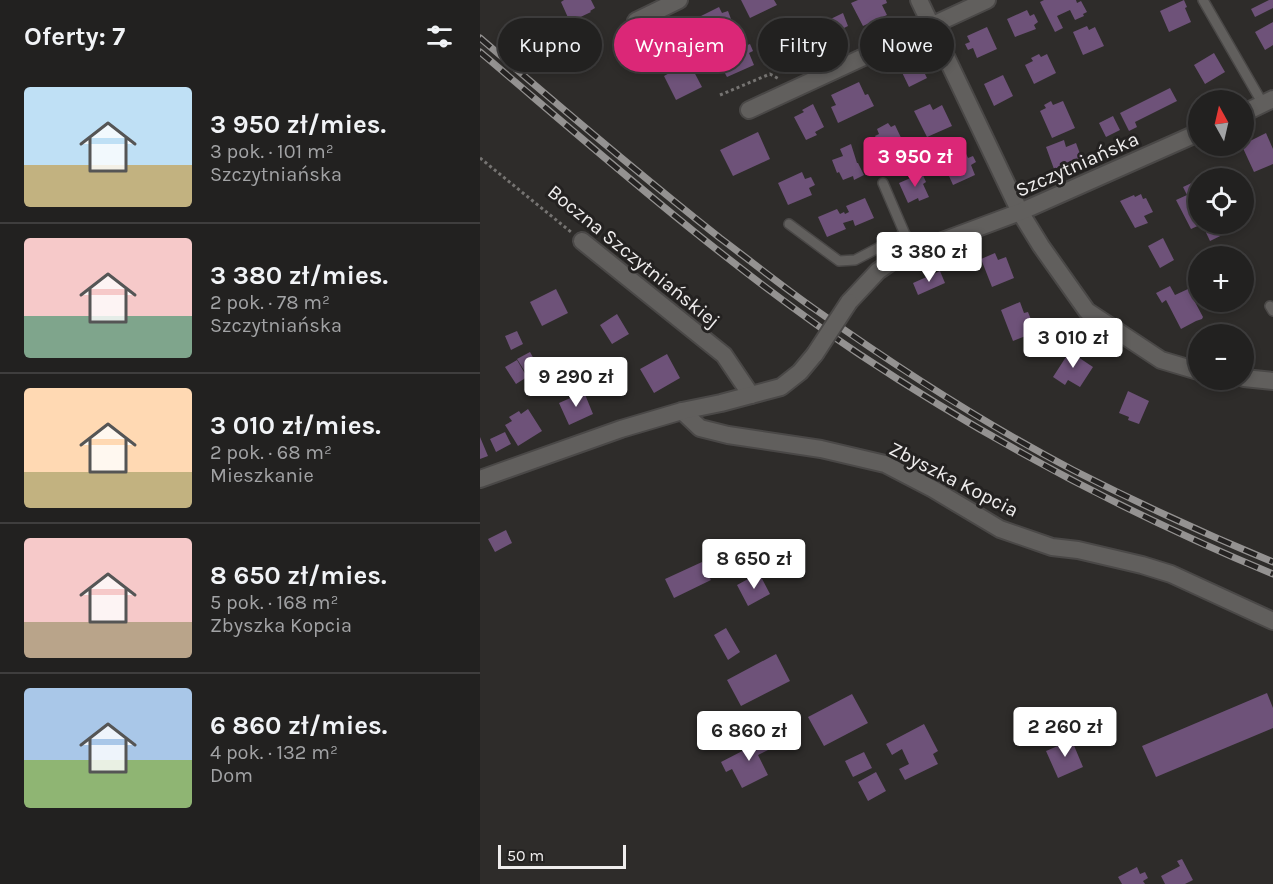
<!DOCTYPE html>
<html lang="pl">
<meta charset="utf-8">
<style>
:root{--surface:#222120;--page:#2a2929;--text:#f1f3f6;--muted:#a2a3a5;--line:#3f3e3e;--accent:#db2777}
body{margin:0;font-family:Karla,sans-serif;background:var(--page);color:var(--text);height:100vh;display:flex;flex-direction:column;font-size:22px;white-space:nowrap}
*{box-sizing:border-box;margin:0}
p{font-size:20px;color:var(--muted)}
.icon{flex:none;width:33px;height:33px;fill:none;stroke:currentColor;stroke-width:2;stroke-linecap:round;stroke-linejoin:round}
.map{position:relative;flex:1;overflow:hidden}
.panel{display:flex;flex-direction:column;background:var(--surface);width:480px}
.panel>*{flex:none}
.hud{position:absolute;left:18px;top:18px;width:570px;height:54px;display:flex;gap:12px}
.needle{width:39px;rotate:352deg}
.fabs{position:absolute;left:708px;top:90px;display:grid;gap:12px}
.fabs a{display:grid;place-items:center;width:66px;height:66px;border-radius:50%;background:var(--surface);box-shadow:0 3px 9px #0003,0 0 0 2px var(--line);font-size:30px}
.scale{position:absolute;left:18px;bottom:15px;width:128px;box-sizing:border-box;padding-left:6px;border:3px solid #efeded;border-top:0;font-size:16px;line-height:21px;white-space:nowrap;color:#efeded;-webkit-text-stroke:4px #242221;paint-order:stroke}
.price{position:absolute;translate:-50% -51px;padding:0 14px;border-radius:6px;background:#fff;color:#222;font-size:20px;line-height:39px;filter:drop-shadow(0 2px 3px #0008)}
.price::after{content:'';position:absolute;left:50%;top:36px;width:18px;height:14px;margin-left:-9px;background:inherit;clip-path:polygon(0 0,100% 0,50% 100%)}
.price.selected{background:var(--accent);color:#fff}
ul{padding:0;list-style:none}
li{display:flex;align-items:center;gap:18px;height:150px;padding:0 24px}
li+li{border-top:2px solid var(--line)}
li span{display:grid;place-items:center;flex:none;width:168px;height:120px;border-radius:6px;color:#555}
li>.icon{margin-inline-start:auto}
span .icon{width:72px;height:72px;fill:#fffc;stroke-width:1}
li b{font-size:26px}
h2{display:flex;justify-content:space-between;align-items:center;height:72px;padding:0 24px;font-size:26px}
.tag{padding:0 21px;border-radius:27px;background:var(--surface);box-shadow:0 3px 9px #0003,0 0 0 2px var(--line);font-size:21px;line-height:54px}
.tag.selected{background:var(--accent);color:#fff}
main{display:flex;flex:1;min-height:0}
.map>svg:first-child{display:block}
.building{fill:#6e5279}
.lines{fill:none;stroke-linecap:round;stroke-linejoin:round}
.service-casing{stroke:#4a4847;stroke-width:12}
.minor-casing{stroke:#4a4847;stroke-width:20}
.tertiary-casing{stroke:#4a4847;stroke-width:20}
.path{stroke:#767472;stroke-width:3;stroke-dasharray:3 3;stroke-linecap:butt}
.service{stroke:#615f5d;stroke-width:9}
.minor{stroke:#615f5d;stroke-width:16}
.tertiary{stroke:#615f5d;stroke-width:16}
.rail-casing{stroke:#949291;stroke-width:7}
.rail{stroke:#242221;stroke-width:4.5;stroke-dasharray:14;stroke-linecap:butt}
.tertiary-bridge-casing{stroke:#4a4847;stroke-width:20;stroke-linecap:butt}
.tertiary-bridge{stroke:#615f5d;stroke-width:16}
.labels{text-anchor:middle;stroke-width:6;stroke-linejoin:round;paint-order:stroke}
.street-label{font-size:20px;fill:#efeded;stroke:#242221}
</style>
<main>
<section class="panel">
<h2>Oferty: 7<svg class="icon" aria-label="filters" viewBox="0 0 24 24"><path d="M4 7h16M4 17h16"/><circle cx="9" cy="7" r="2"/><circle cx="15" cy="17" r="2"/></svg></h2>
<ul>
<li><span style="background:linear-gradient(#bfe0f5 65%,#c2b280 0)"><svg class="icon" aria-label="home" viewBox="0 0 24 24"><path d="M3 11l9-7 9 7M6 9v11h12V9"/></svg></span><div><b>3 950 zł/mies.</b><p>3 pok. · 101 m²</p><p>Szczytniańska</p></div></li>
<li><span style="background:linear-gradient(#f6c9c9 65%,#7fa58c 0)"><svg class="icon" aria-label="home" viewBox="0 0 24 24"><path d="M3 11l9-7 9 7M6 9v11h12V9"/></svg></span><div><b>3 380 zł/mies.</b><p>2 pok. · 78 m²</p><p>Szczytniańska</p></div></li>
<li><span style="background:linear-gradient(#ffd9b3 70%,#c2b280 0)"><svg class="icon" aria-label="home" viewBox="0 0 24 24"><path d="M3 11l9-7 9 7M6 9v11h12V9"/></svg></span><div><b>3 010 zł/mies.</b><p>2 pok. · 68 m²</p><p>Mieszkanie</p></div></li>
<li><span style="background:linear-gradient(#f6c9c9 70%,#b9a48a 0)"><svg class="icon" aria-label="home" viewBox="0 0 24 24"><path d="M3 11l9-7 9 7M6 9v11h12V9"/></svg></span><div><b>8 650 zł/mies.</b><p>5 pok. · 168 m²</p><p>Zbyszka Kopcia</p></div></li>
<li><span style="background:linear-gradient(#a9c7e8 60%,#8fb573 0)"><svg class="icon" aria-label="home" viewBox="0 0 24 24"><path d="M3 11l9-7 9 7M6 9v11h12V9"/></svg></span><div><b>6 860 zł/mies.</b><p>4 pok. · 132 m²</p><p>Dom</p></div></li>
</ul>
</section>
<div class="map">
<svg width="793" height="884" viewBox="0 0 793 884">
<rect width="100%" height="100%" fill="#2e2c2a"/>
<path class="building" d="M84,0h27l4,8 -5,3 1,1 -21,10 -9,-20z
M261,0h33l3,5 -27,13z
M378,0h28l1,3 -5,2 5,10 -24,11 -12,-23z
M564,0h32l1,3 4,-2 6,11 -4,2 1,2 -9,4 -5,-10 -13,6 6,12 -8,4 -15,-30z
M704,0l3,7 -2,1 6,14 -22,10 -9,-21z
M789,0h4v8l-18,9 -4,-8z
M239,7l3,6 6,-2 3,8 -5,2 3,7 -38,18 -3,-6 -6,3 -4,-7 6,-3 -3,-7z
M547,10l3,6 4,-2 4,8 -4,3 2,4 -21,8 -8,-18z
M363,13l5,13 -4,2 3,7 -28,14 -9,-20z
M793,22v23l-8,5 -10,-18z
M607,26l2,4 6,-3 9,19 -21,9 -10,-23z
M507,27l10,22 -20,9 -4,-10 -5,2 -3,-6 5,-2 -3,-6z
M317,34l10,20 -11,6 -2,-4 -14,8 -9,-17z
M168,42l2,6 5,-2 4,8 -5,2 3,6 -20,9 -9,-20z
M264,43l1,3 5,-2 3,7 -4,2 5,12 -27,12 -11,-20z
M734,53l11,19 -20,12 -11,-19z
M559,54l2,3 6,-3 9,19 -22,11 -9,-19 8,-4 -2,-3z
M436,56l2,5 4,-1 2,5 -3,1 6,12 -18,9 -11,-23z
M202,66l3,6 7,-4 10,19 -26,13 -12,-24z
M523,75l10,21 -19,10 -10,-22z
M379,82l6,13 3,-1 6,12 -36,17 -7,-16 5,-2 -5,-10z
M690,88l7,13 -42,21 2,5 -8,4 -9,-18z
M571,101l2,4 10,-4 12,27 -23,10 -12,-27 6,-3 -2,-3z
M333,104l11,23 -9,5 2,3 -11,5 -12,-23 10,-5 -2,-2z
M450,104l3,6 9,-5 10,21 -25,11 -13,-26z
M633,116l7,14 -14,7 -7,-14z
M408,123l3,4 4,-2 9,19 -19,10 -10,-18 4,-2 -2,-5z
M278,132l12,27 -37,17 -13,-26z
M786,133l7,16v15l-19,8 -12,-26h2v-2z
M584,140l2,7 10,-4 6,16 -28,10 -8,-22z
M371,144l6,19h1l6,12 -10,5 -1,-4 -10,4 -4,-8 -2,1 -5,-13 11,-4 -3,-7z
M483,147l5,11 5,-2 3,6 -5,3 4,10 -22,10 -12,-27z
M736,171l4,7h-19z
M322,172l3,7 6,-2 4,8 -6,3 3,7 -24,10 -10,-22z
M442,173l4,9 -3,2 6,13 -10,4 -1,-3 -10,5 -9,-20z
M718,180v44h47l-35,17 -8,-17 -11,5 -15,-29 11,-5 -4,-8z
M661,194l2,5 3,-1 7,14 -9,4 4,7 -13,5 -15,-27 14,-6 1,2z
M385,198l9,20 -19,8 -2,-6 -10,3 3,6 -19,8 -9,-20 19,-8 3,5 4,-2 1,2 4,-2 -3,-6z
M683,238l11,22 -14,8 -12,-22z
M515,253l3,7 8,-3 8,21 -22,9 -11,-28z
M460,271l5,12 -27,12 -5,-12z
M690,286l5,9 13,-6 15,28 -1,2 -6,2 -15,8 -15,-29 -4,3 -6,-10z
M76,289l12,24 -26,13 -12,-24z
M764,292l4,8 -21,11 -5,-9h22z
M540,302l4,11 4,-1 8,20 -23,9 -12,-31z
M137,314l12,20 -17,10 -12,-19z
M37,331l6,13 -12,6 -6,-14z
M593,346l9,5 -4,6 15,10 -13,20 -12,-7 -3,5 -12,-8z
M50,352l9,16 -12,7 -10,-16z
M187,354l13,24 -26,15 -14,-24z
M37,360l10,17 -11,7 -11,-17z
M648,391l21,10 -10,23 -11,-4 1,-3 -10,-4z
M104,392l9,22 -24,11 -10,-22z
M48,409l14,22 -24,15 -13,-21 7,-4 -3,-4 10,-6 2,3z
M25,432l6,12 -15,8 -6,-13z
M0,437l8,19 -8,3z
M26,530l6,13 -17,9 -7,-13z
M222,562l9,18 -37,18 -9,-19z
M279,573l11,21 -22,12 -11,-21z
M246,628l14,24 -12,8 -14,-25z
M296,654l14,27 -49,25 -14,-26z
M787,693l6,15v20l-117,49 -14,-31z
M372,694l16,29 -44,23 -16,-29z
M444,724l14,27 -5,3 5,10 -33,16 -6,-11 10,-5 -7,-15 -10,6 -6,-11z
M285,734l7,14 -14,7 10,20 -26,13 -10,-19 -6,3 -5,-10 31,-16 -3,-5z
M590,736l13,31 -25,11 -12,-27 14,-6 -2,-4z
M384,752l8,16 -19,9 -8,-16z
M396,772l10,19 -18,10 -10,-19z
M702,859l11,21 -8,4h-20l-4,-8 19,-10 -3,-5z
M657,867l3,7 5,-2 3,6 -5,3 2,3h-23l-4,-7z"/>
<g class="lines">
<g class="service-casing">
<path id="service" d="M723,0l60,104
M403,183l30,70
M309,224l50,37 16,-1 50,-26
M790,306l3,5"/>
</g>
<g class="minor-casing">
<path id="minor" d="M439,0l101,212 21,34 46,65 74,49 37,11
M156,21l43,-21
M269,110l238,-110
M102,241l142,114 27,40
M764,378l29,3
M202,411l18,17 28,7 93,14 64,15 48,25 67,40 52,18 26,3 64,15 29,9 102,47"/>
</g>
<g class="tertiary-casing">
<path id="tertiary" d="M764,113l29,-14
M369,302l29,-31 13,-9 46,-19 83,-31 178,-79
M0,479l141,-50 61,-18 39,-8 60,-16 19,-15 15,-18"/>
</g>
<path class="path" d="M240,95l50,-21 9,5
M0,158l91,74"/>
<use href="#service" class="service"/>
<use href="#minor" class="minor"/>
<use href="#tertiary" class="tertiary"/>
<g class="rail-casing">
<path id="rail" d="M0,38c79,68 158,135 240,200 32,24 63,49 96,72 82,58 167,113 257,160 65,33 132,64 200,92
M0,52c123,104 245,212 379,302 131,87 269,160 414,220"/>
</g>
<use href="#rail" class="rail"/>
<g class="tertiary-bridge-casing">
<path id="tertiary-bridge" d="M335,354l34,-52"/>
</g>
<use href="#tertiary-bridge" class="tertiary-bridge"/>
</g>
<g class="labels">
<g class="street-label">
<text transform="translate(597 164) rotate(-24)" y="7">Szczytniańska</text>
<text transform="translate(154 256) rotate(39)" y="7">Boczna Szczytniańskiej</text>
<text transform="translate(474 479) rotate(27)" y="7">Zbyszka Kopcia</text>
</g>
</g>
</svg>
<div class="fabs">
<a><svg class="needle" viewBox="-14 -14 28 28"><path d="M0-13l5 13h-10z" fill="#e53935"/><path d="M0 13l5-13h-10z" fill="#a2a3a5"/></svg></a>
<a><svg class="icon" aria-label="locate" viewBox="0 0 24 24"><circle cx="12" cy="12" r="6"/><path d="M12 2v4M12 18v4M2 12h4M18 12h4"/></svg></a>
<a>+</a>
<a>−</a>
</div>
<div class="scale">50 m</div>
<b class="price selected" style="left:435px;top:188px">3 950 zł</b>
<b class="price" style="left:449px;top:283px">3 380 zł</b>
<b class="price" style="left:593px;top:369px">3 010 zł</b>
<b class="price" style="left:96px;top:408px">9 290 zł</b>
<b class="price" style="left:274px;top:590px">8 650 zł</b>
<b class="price" style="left:585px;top:758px">2 260 zł</b>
<b class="price" style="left:269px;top:762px">6 860 zł</b>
<div class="hud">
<a class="tag">Kupno</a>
<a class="tag selected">Wynajem</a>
<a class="tag">Filtry</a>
<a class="tag">Nowe</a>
</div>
</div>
</main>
